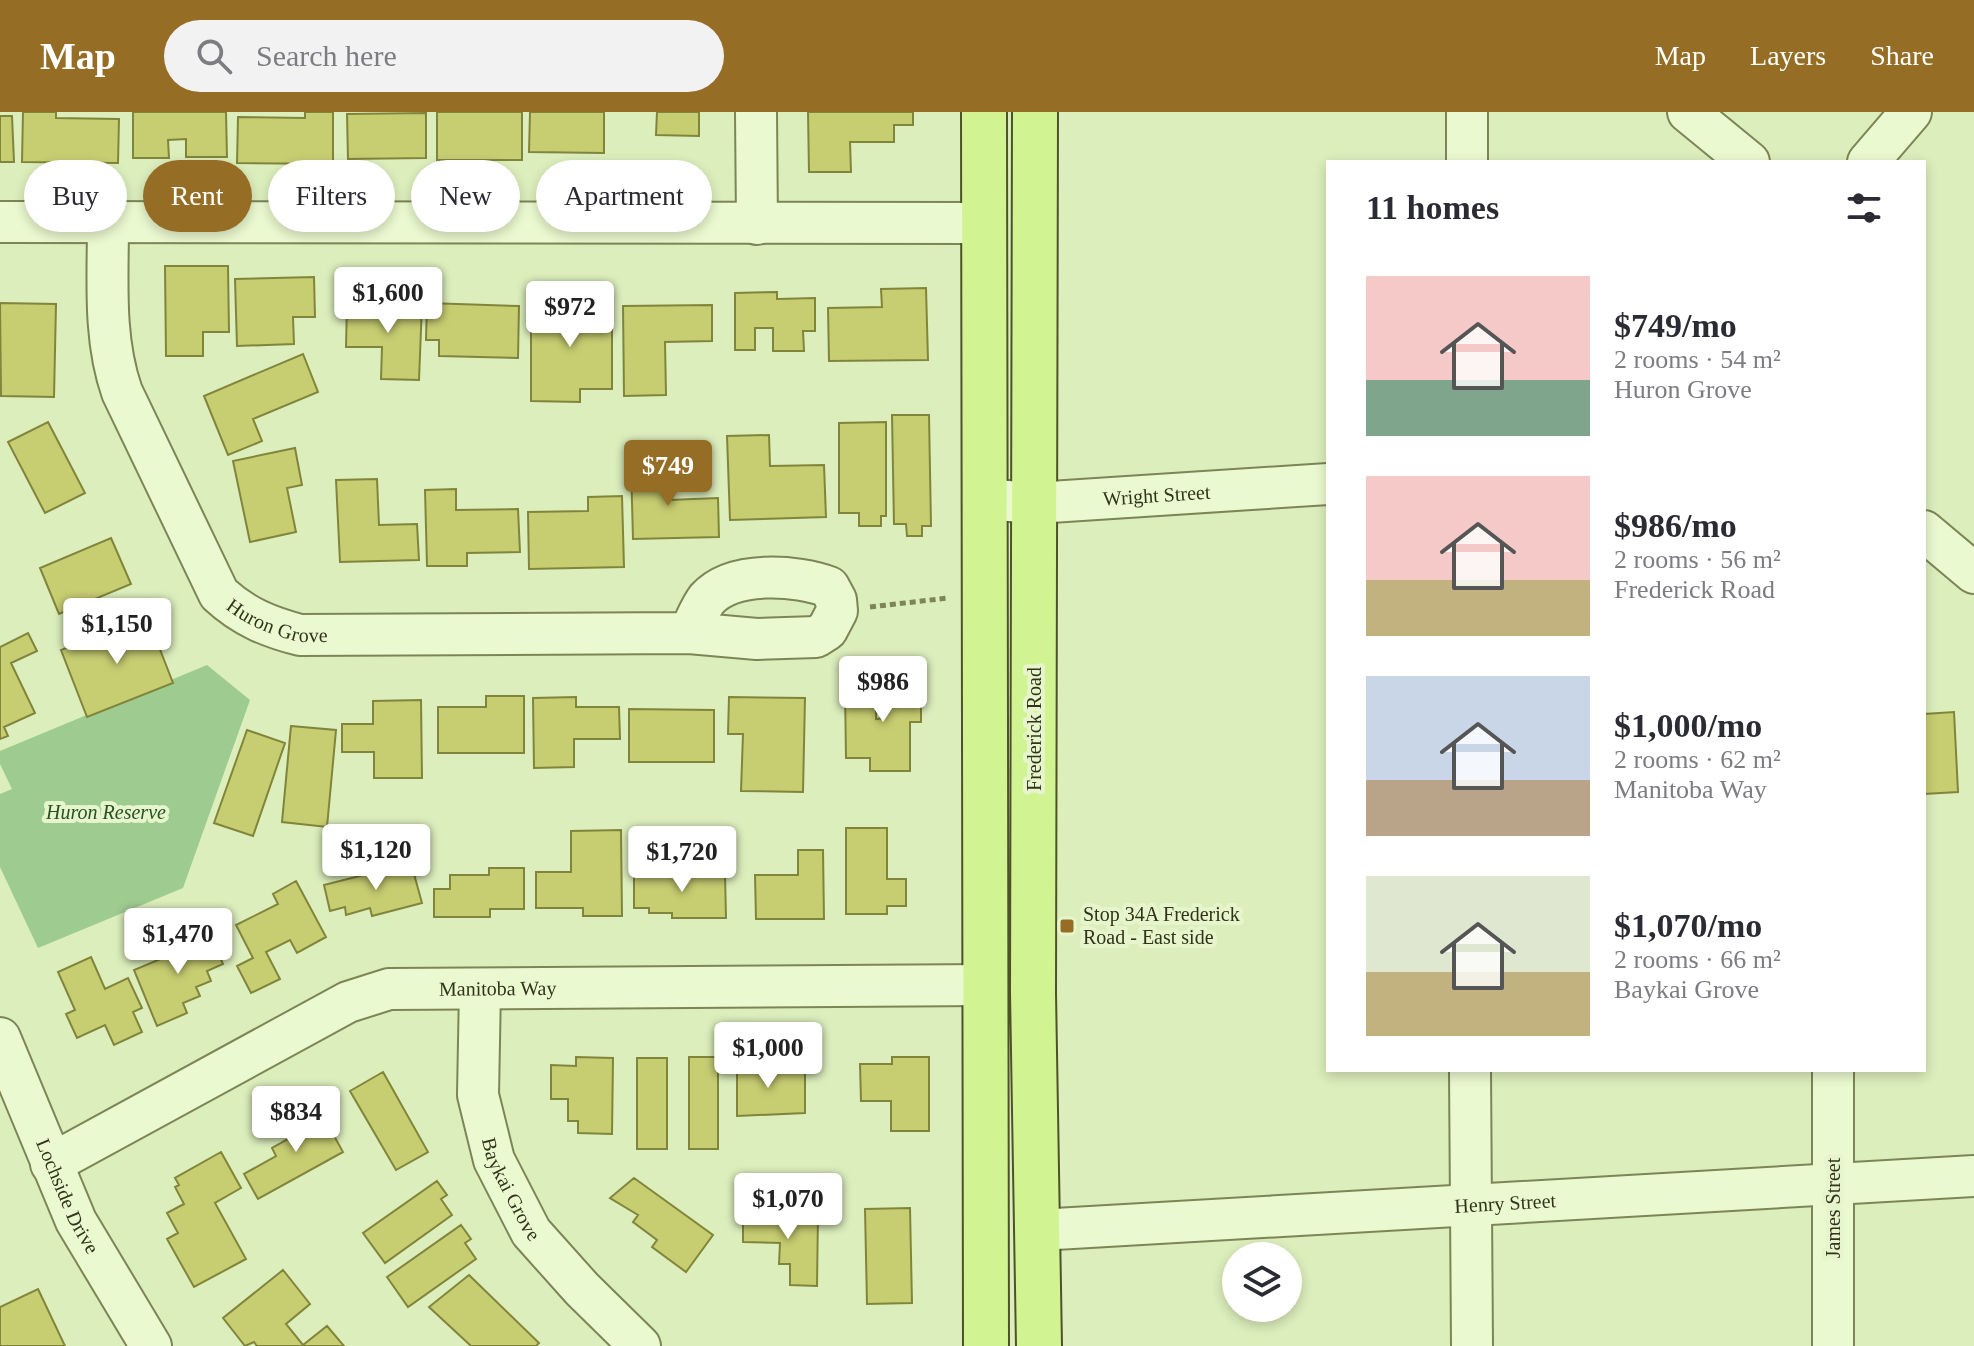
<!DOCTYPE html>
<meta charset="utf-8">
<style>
:root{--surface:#fff;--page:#f2f2f3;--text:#2b2b33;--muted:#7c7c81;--accent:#956d25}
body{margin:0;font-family:Georgia,serif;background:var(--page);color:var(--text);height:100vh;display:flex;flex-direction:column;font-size:30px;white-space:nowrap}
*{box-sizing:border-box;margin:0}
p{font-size:26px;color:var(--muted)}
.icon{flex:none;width:44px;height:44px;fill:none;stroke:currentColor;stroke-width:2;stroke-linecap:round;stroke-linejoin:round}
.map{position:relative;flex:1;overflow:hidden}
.drawer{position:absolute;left:1326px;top:48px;width:600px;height:912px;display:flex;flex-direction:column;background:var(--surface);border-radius:0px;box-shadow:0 4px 12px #0003}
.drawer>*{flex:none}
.top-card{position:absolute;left:24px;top:48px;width:760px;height:72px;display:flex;gap:16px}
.fabs{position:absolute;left:1222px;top:1130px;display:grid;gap:16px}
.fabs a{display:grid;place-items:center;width:80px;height:80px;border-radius:50%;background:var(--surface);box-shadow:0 4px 12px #0003;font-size:40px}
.price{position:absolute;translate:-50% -68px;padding:0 18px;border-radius:8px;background:#fff;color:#222;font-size:26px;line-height:52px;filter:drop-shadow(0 2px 4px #0008)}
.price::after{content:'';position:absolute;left:50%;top:48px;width:24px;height:18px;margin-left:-12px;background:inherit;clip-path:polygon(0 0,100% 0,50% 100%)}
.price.current{background:var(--accent);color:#fff}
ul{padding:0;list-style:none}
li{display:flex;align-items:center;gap:24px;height:200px;padding:0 40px}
li span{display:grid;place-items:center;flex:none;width:224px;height:160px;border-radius:0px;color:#555}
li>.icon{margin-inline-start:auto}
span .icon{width:96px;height:96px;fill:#fffc;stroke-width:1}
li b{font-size:34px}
h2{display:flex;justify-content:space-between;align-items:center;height:96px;padding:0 40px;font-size:34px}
.tag{padding:0 28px;border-radius:36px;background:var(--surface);box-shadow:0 4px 12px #0003;font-size:28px;line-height:72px}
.tag.current{background:var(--accent);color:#fff}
header{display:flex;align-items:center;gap:48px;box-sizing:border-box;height:112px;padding:0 40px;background:var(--accent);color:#fff}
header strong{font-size:38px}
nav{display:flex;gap:44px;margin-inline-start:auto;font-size:28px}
.search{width:560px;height:72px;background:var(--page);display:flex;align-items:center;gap:20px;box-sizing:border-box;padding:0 28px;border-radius:44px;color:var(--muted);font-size:30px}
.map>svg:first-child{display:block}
.green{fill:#9ecb90}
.building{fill:#c7cd71;stroke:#81853b;stroke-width:2}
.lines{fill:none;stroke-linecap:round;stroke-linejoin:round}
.minor-casing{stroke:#7d8556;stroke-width:44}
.major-casing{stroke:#4e522a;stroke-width:48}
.path{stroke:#7d8556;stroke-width:5;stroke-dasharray:6 4;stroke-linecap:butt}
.minor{stroke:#eaf9cf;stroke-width:40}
.major{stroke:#d2f392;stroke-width:44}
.poi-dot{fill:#956d25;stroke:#e6f5cc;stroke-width:3}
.labels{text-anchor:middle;stroke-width:8;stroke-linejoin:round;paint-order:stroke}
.street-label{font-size:20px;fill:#31341b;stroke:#e6f5cc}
.park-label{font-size:20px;font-style:italic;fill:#265121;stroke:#e6f5cc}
.poi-label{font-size:20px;fill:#31341b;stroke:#e6f5cc;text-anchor:start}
</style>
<header>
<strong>Map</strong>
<div class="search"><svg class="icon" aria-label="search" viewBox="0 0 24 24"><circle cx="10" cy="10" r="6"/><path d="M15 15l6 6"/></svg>Search here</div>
<nav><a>Map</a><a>Layers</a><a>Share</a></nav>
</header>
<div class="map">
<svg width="1974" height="1234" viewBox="0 0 1974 1234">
<rect width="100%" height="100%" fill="#dceebc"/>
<path class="green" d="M207,553l43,35 -67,188 -145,60 -38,-81v-73l12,-5 -12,-25v-13z"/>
<path class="building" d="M23,0h33v6l63,1 -1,44 -96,-1z
M133,0h93l1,45h-41v-18l-18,1 1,18h-36z
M305,0h28v52l-96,-1 1,-46 67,1z
M437,0h85v48h-85z
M530,0h74v41l-75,-1z
M657,0h42v24l-43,-1z
M808,0h105v13h-19v17h-44l1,30h-42z
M426,1v45l-78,1 -1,-45z
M0,4h12l2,46h-14z
M165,154h63l1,66h-26v24h-37z
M314,165l1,40h-22l1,27 -57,2 -2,-67z
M926,176l2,72 -99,1 -1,-53 54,-1 -1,-18z
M777,180v7l38,-1v33h-12l1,20h-31v-23h-18v22h-20v-57z
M531,188l81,1v88h-32v13l-49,-1z
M347,190l75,2 -3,76 -38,-1 1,-32h-36z
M0,191l56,1 -2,93 -53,-1z
M427,191l92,3 -1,52 -79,-2v-16h-13z
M712,193v36l-47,1 1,53 -42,1 -1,-90z
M303,242l15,38 -65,27 9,22 -34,14 -24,-59z
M892,303h37l2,111h-9v10h-15l-1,-12h-12z
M48,310l37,71 -40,20 -37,-71z
M886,310v94h-5v10h-22v-13h-20v-90z
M769,323l1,31 54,-1 2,52 -96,3 -3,-84z
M295,336l7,37 -15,3 9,44 -46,10 -17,-81z
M667,352l2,36 49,-2 1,39 -86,2 -2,-74z
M377,367l2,46 38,-1 2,36 -79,2 -4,-82z
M456,377v21l62,-1 2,43 -53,1v13h-40l-2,-76z
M622,384l2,71 -95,2 -1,-57 60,-1v-14z
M111,426l20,46 -72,30 -19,-46z
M147,504l26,67 -86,34 -26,-67z
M28,521l9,18 -26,12 24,50 -31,14 4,9 -8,3v-92z
M921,564v46h-11v49h-40v-13h-24l-1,-69h31v30l8,-1v-41z
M486,584h38v57h-86v-46h48z
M576,585v10h43l1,32h-46v28l-40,1 -1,-70z
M729,585l76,1 -2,94 -62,-1 2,-57h-15z
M421,588l1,78h-48v-26h-32v-28h31v-23z
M629,597l85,1v52h-85z
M1954,600l4,80 -34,2v-80z
M291,614l45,4 -9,97 -45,-5z
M247,618l38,13 -32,93 -39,-13z
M846,716h41v51h19v27h-19v8h-41z
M621,718l1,86h-39v-8h-47v-36h35v-41z
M798,738h25l1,69h-68l-1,-44h43z
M411,751l11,40 -50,13 -2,-8 -24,7 -1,-8 -15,4 -6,-26z
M489,756h35v41h-34v8h-56v-28h16v-14h39z
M634,760h91l1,46h-54v-5h-23v-5h-15z
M296,769l30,56 -29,16 -7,-13 -24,12 14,27 -29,14 -14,-27 16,-8 -17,-33 42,-21 -5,-10z
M190,816l7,16 14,-7 12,27 -16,7 4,10 -15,6 4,9 -17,7 4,10 -30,13 -23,-56 41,-17 -6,-16z
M91,845l14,32 23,-11 14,30 -9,4 9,20 -28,13 -9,-20 -28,13 -11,-24 9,-4 -17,-38z
M576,945l37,1 -1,76 -34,-1v-12h-10v-22h-17v-34l25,1z
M689,945h29v92h-29z
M892,945h37v74h-38v-30h-30l-1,-37h32z
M637,946h30v91h-30z
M737,946h25v14h43v41l-68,3z
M383,960l45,80 -32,18 -46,-79z
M316,991l27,49 -85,47 -14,-25 32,-18 -4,-8 32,-18 -8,-16z
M221,1040l20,36 -26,15 31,56 -52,28 -27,-48 11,-6 -11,-20 17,-9 -9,-17 4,-2 -4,-7z
M634,1066l79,57 -27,37 -34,-25 5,-7 -24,-18 5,-7 -28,-17z
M437,1069l10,14 -6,4 11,16 -67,48 -22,-30z
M910,1096l2,95 -45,1 -2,-95z
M743,1099l75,2 -1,73 -27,-1v-21h-11l1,-21 -37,-1z
M461,1113l10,14 -6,4 11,16 -68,48 -21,-30z
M283,1158l27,34 -24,20 17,21 24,-19 17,20h-87l-3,-4 -9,4 -22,-28z
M469,1163l70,68 -3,3h-65l-42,-39z
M38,1177l27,57h-65v-39z"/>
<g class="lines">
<g class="minor-casing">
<g id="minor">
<path d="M756,0l1,112"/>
<path d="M1688,0l61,50"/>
<path d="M1467,50v-50"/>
<path d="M1868,50l43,-50"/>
<path d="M0,110l985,1"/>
<path id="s1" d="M108,110c0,57 -5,116 14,170l97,202c25,23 50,33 81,41l389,-2 68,6 59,-2 11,-7 10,-19 -1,-11 -7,-13c-32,-12 -96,-17 -122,12 -7,9 -12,23 -18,34"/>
<path id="s2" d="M983,387l52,4 293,-19"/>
<path d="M1924,419l50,42"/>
<path id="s3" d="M480,877l-2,106 16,65 37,72 51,57 58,57"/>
<path id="s4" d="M0,926l76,183 75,125"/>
<path d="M1470,958l2,276"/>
<path d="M1833,958v276"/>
<path id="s5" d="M51,1052l297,-162 41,-13 598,-4"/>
<path id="s6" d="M1038,1118l936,-54"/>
</g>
</g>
<g class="major-casing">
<path id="major" d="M984,0l2,1234
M1035,0l-2,881 6,353"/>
</g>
<path class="path" d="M870,495l78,-9"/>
<use href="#minor" class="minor"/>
<use href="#major" class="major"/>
</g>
<rect class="poi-dot" x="1059" y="806" width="16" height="16" rx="4"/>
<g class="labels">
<g class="street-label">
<text dy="7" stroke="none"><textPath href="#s2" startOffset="174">Wright Street</textPath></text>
<text dy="7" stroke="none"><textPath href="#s1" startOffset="462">Huron Grove</textPath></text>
<text transform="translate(1034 617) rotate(-90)" y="7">Frederick Road</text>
<text dy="7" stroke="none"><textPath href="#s5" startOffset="490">Manitoba Way</textPath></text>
<text dy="7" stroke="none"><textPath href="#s3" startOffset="206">Baykai Grove</textPath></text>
<text dy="7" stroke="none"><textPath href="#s4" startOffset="172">Lochside Drive</textPath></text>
<text dy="7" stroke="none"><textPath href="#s6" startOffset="468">Henry Street</textPath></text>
<text transform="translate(1833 1096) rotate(-90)" y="7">James Street</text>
</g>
<g class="park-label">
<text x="106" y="707">Huron Reserve</text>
</g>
<g class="poi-label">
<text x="1083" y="809">Stop 34A Frederick<tspan x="1083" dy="23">Road - East side</tspan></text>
</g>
</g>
</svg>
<div class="fabs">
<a><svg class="icon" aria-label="layers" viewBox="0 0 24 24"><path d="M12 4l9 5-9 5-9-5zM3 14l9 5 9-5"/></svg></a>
</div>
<b class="price" style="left:388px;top:223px">$1,600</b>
<b class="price" style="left:570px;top:237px">$972</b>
<b class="price current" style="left:668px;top:396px">$749</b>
<b class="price" style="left:117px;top:554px">$1,150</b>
<b class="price" style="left:883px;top:612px">$986</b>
<b class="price" style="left:376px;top:780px">$1,120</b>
<b class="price" style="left:682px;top:782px">$1,720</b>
<b class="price" style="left:178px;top:864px">$1,470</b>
<b class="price" style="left:768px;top:978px">$1,000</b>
<b class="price" style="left:296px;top:1042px">$834</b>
<b class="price" style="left:788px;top:1129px">$1,070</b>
<div class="top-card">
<a class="tag">Buy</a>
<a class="tag current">Rent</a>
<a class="tag">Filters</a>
<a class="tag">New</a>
<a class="tag">Apartment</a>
</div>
<section class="drawer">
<h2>11 homes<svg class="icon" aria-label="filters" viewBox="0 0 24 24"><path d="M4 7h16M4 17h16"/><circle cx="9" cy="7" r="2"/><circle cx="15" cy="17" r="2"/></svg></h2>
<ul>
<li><span style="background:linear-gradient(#f6c9c9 65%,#7fa58c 0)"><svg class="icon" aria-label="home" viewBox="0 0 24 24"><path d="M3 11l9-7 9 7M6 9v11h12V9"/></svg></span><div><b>$749/mo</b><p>2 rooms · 54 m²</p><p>Huron Grove</p></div></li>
<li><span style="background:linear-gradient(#f6c9c9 65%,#c2b280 0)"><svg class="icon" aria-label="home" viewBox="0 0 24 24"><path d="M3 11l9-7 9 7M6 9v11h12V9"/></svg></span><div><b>$986/mo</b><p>2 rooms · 56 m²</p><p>Frederick Road</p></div></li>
<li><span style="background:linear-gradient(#c9d6e8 65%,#b9a48a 0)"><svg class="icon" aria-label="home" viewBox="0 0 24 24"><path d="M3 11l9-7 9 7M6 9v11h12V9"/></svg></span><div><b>$1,000/mo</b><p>2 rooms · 62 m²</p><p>Manitoba Way</p></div></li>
<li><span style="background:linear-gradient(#dfe7d0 60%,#c2b280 0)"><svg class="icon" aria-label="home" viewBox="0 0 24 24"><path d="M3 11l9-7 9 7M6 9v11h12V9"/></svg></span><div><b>$1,070/mo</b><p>2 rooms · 66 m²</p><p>Baykai Grove</p></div></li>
</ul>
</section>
</div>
